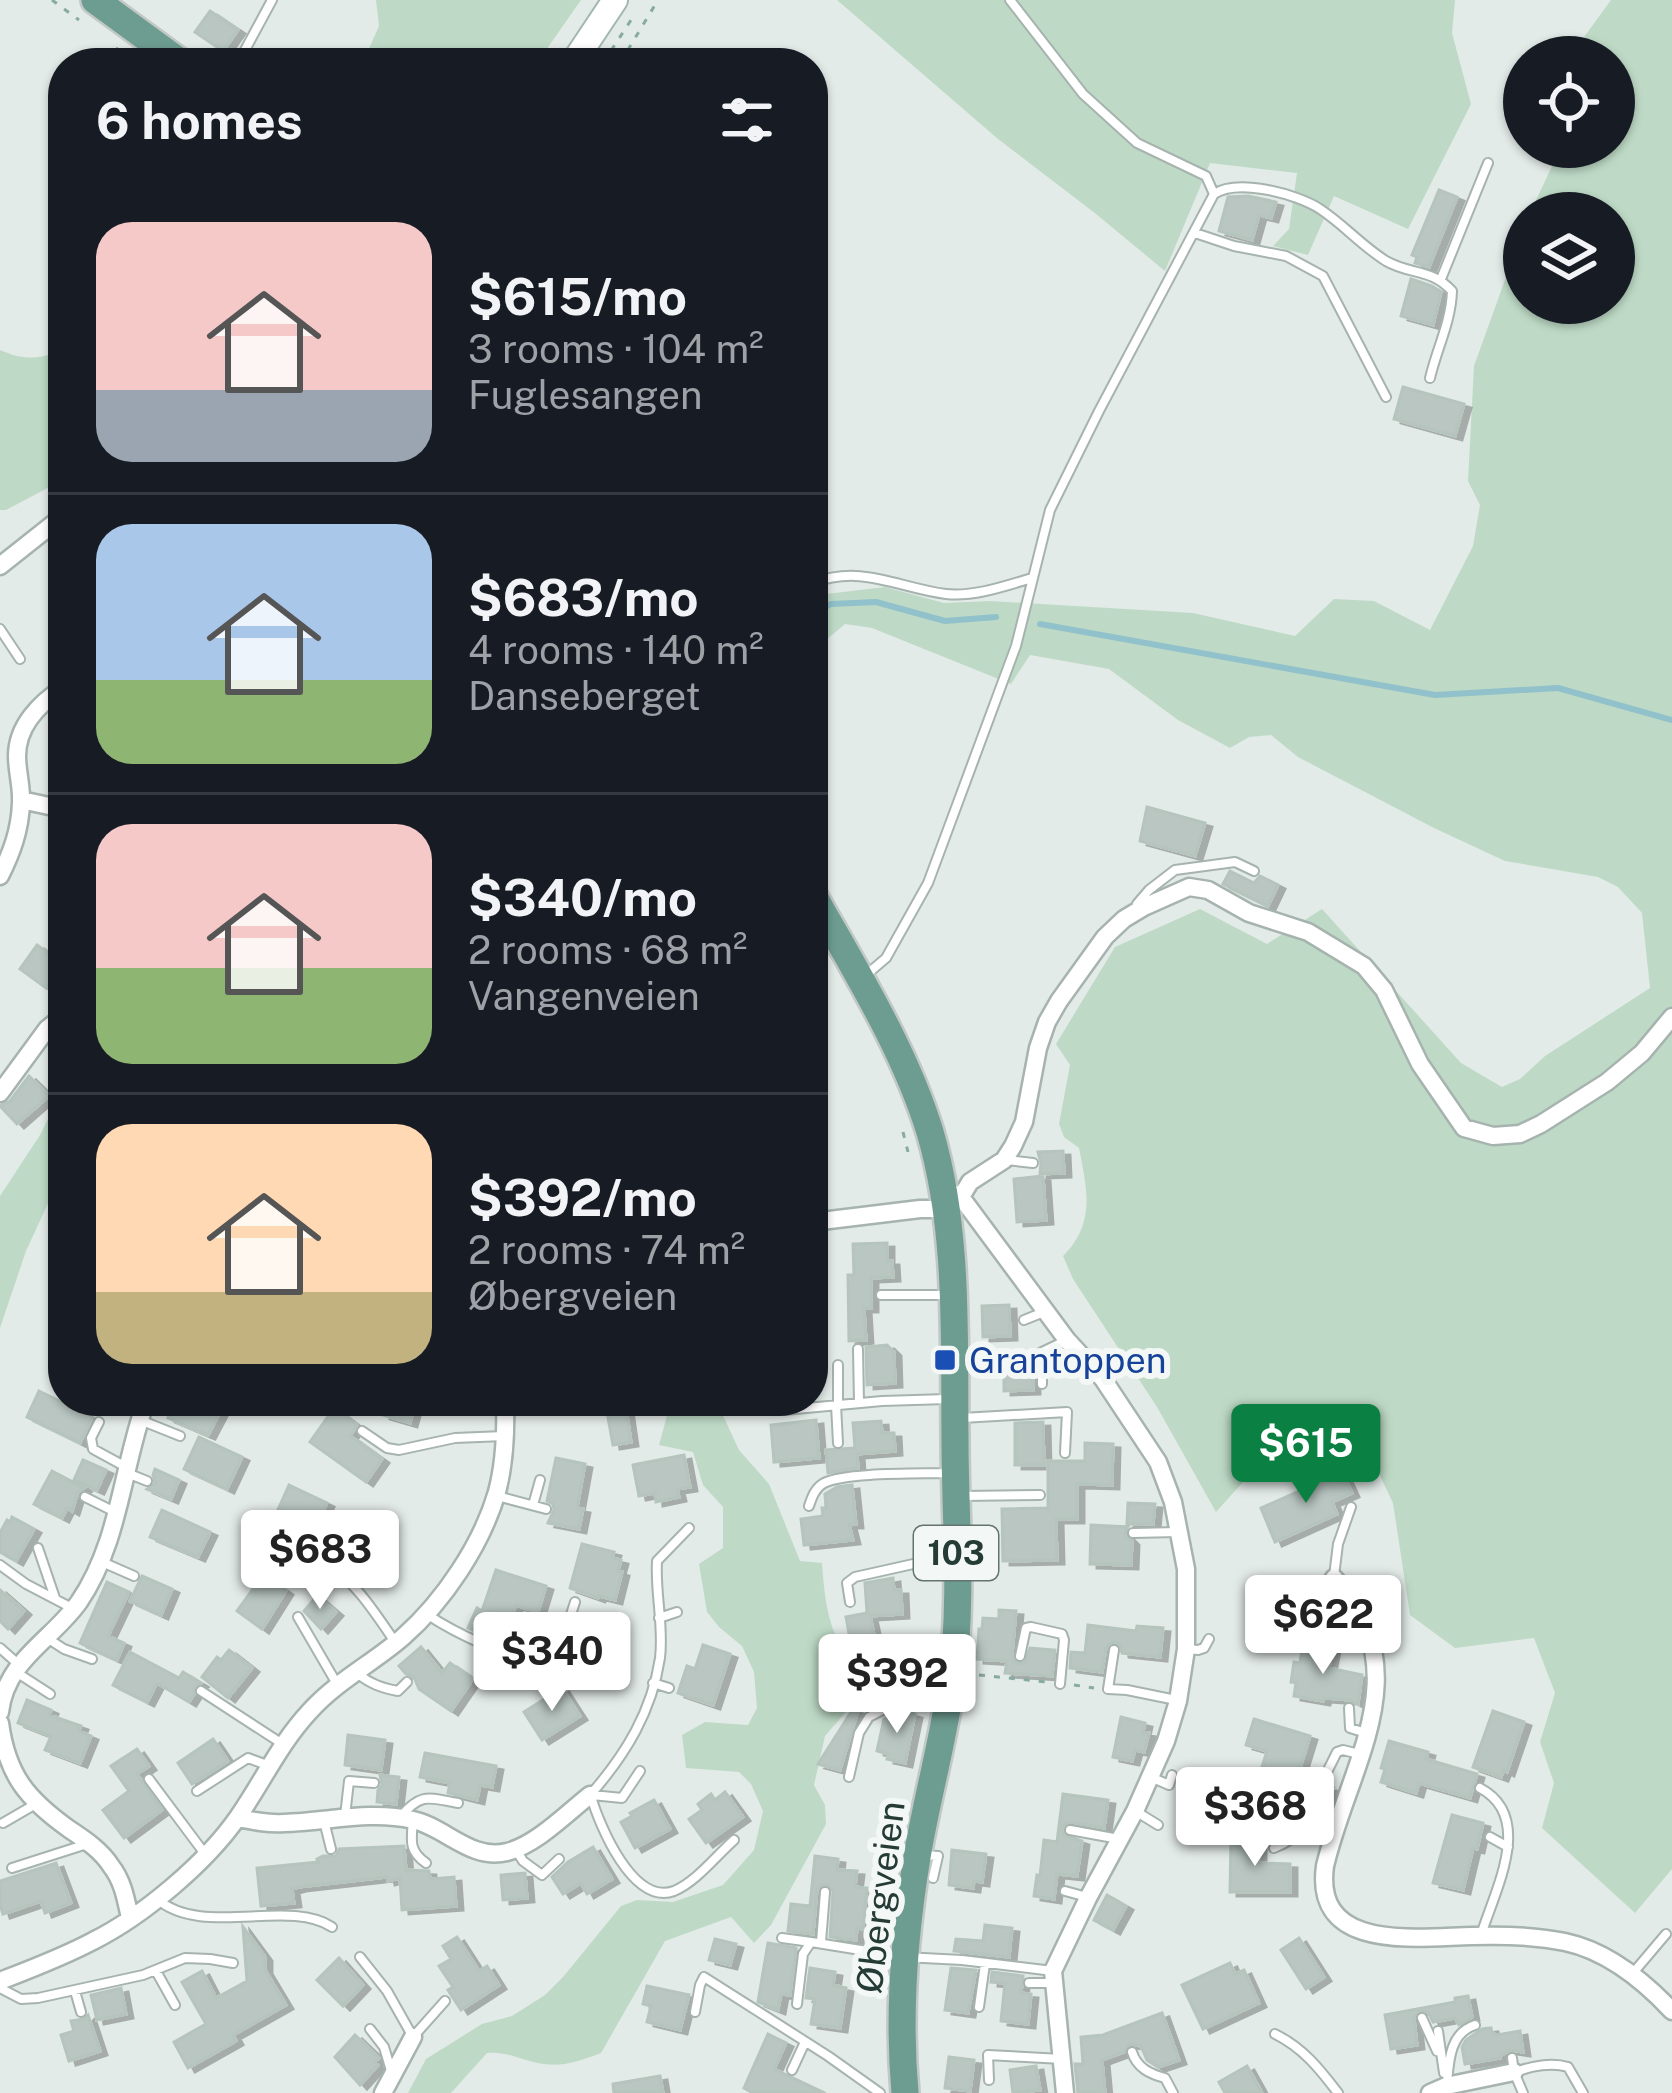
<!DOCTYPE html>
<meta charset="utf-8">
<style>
:root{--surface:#171b24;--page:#20242c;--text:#f1f3f6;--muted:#9ea1a6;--line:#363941;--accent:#0b8043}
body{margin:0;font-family:"Public Sans",sans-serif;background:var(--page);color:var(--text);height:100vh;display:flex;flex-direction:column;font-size:45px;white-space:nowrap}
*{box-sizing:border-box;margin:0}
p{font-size:39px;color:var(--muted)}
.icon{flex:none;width:66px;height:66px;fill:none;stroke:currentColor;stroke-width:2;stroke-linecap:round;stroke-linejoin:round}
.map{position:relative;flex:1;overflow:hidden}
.panel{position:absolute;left:48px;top:48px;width:780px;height:1368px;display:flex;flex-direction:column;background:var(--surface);border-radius:48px;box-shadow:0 3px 9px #0004}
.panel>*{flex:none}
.tools{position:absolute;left:1503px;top:36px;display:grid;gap:24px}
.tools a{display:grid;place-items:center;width:132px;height:132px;border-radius:50%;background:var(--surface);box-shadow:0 3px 9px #0004;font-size:60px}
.price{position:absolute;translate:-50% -102px;padding:0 27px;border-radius:12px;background:#fff;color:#222;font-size:39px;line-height:78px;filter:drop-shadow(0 3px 6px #0008)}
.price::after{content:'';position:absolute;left:50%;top:72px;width:36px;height:27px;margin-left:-18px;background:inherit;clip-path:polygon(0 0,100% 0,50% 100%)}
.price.selected{background:var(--accent);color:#fff}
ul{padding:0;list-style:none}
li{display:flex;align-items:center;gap:36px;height:300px;padding:0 48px}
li+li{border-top:3px solid var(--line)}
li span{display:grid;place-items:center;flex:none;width:336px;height:240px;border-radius:36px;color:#555}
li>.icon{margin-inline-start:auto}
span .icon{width:144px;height:144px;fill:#fffc;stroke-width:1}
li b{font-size:51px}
h2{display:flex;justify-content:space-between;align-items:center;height:144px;padding:0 48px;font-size:51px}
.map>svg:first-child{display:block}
.green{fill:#bedac6}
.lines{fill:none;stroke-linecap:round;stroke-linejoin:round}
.stream{stroke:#91c1ca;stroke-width:6}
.building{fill:#b9c6c1;stroke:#b6c4be;stroke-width:3;filter:url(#shadow)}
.lane-casing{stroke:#a6b3af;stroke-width:12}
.street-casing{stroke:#a6b3af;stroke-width:21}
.secondary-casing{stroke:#a3b6af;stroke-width:28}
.primary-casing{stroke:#c2c8c6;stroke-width:32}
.path{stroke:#87aba0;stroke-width:3;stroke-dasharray:6 9;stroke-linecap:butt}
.lane{stroke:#fff;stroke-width:8}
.street{stroke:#fff;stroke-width:16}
.secondary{stroke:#fff;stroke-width:24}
.primary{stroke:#6d9c90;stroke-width:27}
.transit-dot{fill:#1a4fb4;stroke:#f3f8f6;stroke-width:4.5}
.labels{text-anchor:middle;stroke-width:12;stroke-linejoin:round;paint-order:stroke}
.shield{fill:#f3f8f6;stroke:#63746f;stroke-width:3}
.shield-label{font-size:33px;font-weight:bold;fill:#253b35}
.transit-label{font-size:36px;fill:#164399;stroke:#f3f8f6;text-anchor:start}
.street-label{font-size:36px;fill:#253b35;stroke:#f3f8f6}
</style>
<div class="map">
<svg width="1672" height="2093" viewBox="0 0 1672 2093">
<defs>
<filter id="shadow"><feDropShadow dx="7" dy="4" stdDeviation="0" flood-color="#0004"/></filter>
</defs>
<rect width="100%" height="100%" fill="#e3ebe8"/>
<path class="green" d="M376,0h205l-44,63h-167l-3,-10 12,-27z
M837,0h618l-3,33 19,71 -63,125 -74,-33 -26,59 -35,-9 16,-17 8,-56 -87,-10 -45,108 -69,-57 -98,-75z
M1611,0h61v1869l-37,44 -93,-85 12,-45 -14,-41 15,-49 -21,-55 -79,10 -45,-33 -17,-112 -39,-82 -93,41 -45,50 -59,-105 -84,-128 -10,-23c33,-33 24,-67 16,-108l-15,-11 -5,-13 11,-59 -14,-21 59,-97 85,-38 67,35 55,-35 139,154 41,24 18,-8 25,-23 105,-68 -8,-75 -24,-26 -20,-10 -93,-16 -71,-33 -136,-71 -27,-22 -22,2 -19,11 -52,-28 -69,-51 -79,-14 -19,29 -139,-56 -27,-4 -32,27v-50l13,-7 59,-7 59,16 46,-2 203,12 102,23 39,-37 40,2 56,29 43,-84 7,-41 -12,-24 6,-115 50,-139v76h90v-90h-84l31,-66h53v-90h-17l-18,-13z
M0,350c21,9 34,10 55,3l8,35v89l-4,5 -53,28h-6z
M63,1099v72l-37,80 -26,77v-132l40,-61 14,-28z
M720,1409l19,41 30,34 31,77 22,2c2,30 5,58 19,85 8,15 17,27 23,43l-39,45 -11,49 11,20 1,19 -55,101 -17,18 -23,-26 -66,24 -64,112c-19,7 -36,14 -57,11 -21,-3 -36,-13 -57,-11l-36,40h-43l18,-34 56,-35 30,-8 33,-21 18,-18 58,-71 16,-6 36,2 50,-17 31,-35 9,-39 -12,-27 -12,-12 -53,-4 -4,-33 23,-13 43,3 9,-17 -3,-36 -12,-26 -23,-19 -12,-15 -8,-48 24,-16v-41l-20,-22 -10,-33 -34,-7 9,-33z"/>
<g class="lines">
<path class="stream" d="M813,613l18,-9 45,-2 69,19 51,-4
M1040,624l395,71 123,-7 114,32"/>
</g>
<path class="building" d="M210,11l28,19 -15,21 -28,-19z
M1439,190l18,7 -28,70 -14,-4 2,-6 -5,-2z
M1248,196l28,6 -5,16 -12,-3 -7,25 -33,-9 9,-34z
M1411,279l21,7 9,6 -8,33 -32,-9z
M1403,387l61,17 -9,32 -61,-17z
M1147,807l58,16 -10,33 -55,-15z
M1230,871l24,12 6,-7 18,9 -10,21 -45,-22z
M37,945l26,19 -17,24 -26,-19z
M29,1076l20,20 -32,28 -17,-18 10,-5z
M1063,1151l1,22 -24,1 1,-11 -3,-11z
M1043,1176l3,44 -29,2 -3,-43z
M887,1243v18h5l1,16 -22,1v30h-7l2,32 -17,1 -1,-66h6l-1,-31z
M1009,1305l1,31 -27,1 -1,-31z
M887,1345l7,7 1,31 -28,2 -1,-38z
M1032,1357l1,33 -29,1v-33z
M39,1391l53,26 -12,26 -53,-26z
M175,1401h51l-18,34 -40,-17z
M387,1401h29l-6,22 -27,-8z
M605,1401h20l6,41 -18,3z
M334,1408l23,17 -7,11 32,23 -16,23 -56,-40z
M816,1420l3,38 -45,4 -3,-37z
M881,1421l1,12h12l1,18 -38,3 1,14 -30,5 -2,-23 29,-2 -2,-25z
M1043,1422l1,43h-29v-42z
M199,1437l43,20 -15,32 -43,-20z
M1085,1443l28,1 -1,41 -35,-1v35h-21l1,41 -54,1 -1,-52 46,-1v-47h37z
M684,1455l6,32 -13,2 2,8 -23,5 -1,-9 -16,3 -6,-31z
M556,1458l29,6 -8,44 6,1 -4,20 -31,-6 6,-13 -1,-6 -6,-3z
M83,1460l23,10 -9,20 -23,-10z
M1340,1467l12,26 -20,9 5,12 -62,28 -14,-34 63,-28 -2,-4z
M155,1469l24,11 -8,19 -24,-10 8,-6 -2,-8z
M52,1471l32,17 -6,4 -6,19 -5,-3 -5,10 -28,-14z
M289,1485l38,18 -13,27 -37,-18z
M852,1485l4,39h-7l4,16 -49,5 -3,-26 22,-3 -1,-8h4l-1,-14 12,-7z
M1128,1503l27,1 -2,20h-26z
M162,1510l48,22 -12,25 -48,-20z
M12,1517l22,12 -18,32 -16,-9v-19l7,-13 3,2z
M1091,1525l37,2 -3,7 7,7 -1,24 -41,-1z
M341,1533l16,16 -14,15 -16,-16z
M582,1544l32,8 -2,6 9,2 -3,11 4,1 -7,28 -16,-4 -1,2 -28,-10z
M496,1570l50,16 -8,26 -22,-7 -5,13 -10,-3 -10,23 -23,-10 9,-20 5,3z
M263,1575l23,16 -24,38 -25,-18z
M142,1576l30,13 -11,26 -31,-14z
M893,1578l1,12h7l1,24 -32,2 5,23 -24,5 -5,-27 21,-4 -2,-30z
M107,1582l22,10 -21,44 16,7 -7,17 -37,-17z
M0,1590l24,21 -16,18 -8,-8z
M317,1596l19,16 -15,17 -17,-18z
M999,1610l17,1 -4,44 2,6 5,3 6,-2 5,-14 25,2 -3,26 -47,-3 2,-12 -30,-2 2,-30h3l1,-11 16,1z
M1088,1625l48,6 1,-5 26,2 -3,29 -38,-4 -2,-9 -8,-2 -6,6 -4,24 -32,-4 1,-16 14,1z
M1303,1642l30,5 -4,21 33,7 -4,29 -8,-4 -26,-2 -1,3 -29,-5 2,-13 -5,-1 3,-20 6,1z
M703,1645l27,9 -17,51 -35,-12 9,-27 8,3z
M421,1647l21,26 8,-10 23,16 -22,32 -32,-22 -5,-12 -8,-3 -7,-8z
M229,1650l23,18 -24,30 -26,-21 15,-20 4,3z
M130,1652l49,26 4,-6 18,11 -7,5v6l-5,8 -32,-19 -10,19 -34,-17z
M562,1688l18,28 -38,24 -18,-28z
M27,1700l24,10 -2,5 32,11 -2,5 12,5 -11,27 -35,-13 6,-14 -33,-13z
M853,1709l5,2 -18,59 -22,-6z
M900,1710l15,4 -10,49 -18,-4 1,-5 -11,-3 7,-32 11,-2z
M1493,1711l31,11 -17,50 -3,-2 -3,7 -28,-10z
M1121,1717l24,6 -2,9 6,1 -5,19 -9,-2 -3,11 -19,-4z
M1254,1719l56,17 -10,32 9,3 -3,8 7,3 3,9 7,1 6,-5 4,1 -9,28 -23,-7 4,-11 -48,-15 10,-32 -21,-6z
M348,1735l37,5 -4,30 -36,-5z
M213,1739l15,22 -36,23 -14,-21z
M1389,1741l39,11 -2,7 51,15 -7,24 -51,-15 -3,10 -35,-11 4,-13 -4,-1z
M137,1749l12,17 -12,8 25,36 -38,28 -21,-28 26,-19 -18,-25z
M425,1753l71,13 -4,21 -12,-2 -3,15 -29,-7 2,-10 -30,-6z
M380,1775l19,2 -3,27 -19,-2 1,-12 4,-5z
M725,1792l18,25 -37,26 -17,-24 13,-9 -4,-6 13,-10 4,6z
M1063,1794l45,6 -4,28 -33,-6 -6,2 -3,6 2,5 18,6 -5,35 -20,-2 -3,25 -20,-3 3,-21 3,1 4,-36 13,2z
M654,1800l16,29 -35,19 -14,-26 11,-6 -2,-3z
M1452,1815l31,8 -6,26 -4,-1 -10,42 -30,-7z
M1231,1836l28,1v26l31,1v28h-60z
M404,1846l2,24 23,1 1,8 24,-2 2,29 -54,4 -2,-32 -12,3 -1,-4 -88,10 -7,2 2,14 -33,3 -4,-38 61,-6 -1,-3 6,-3h13l3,-7z
M593,1847l19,32 -25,15 -6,-11 -18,11 -11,-17 16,-15z
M952,1850l34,4 -4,28 -8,-1 -1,7 -24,-3z
M815,1856l23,3 -1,11 20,1 -2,16 12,1 -4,41 -6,-1 -1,12 -26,-3 3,-46 -6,-7 -7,1 -3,5 -4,44 -25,-3 3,-27 19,2z
M56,1863l15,40 -26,10 -4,-12 -38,13 -3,-9v-24z
M525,1873l2,25 -24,2 -2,-25z
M1107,1895l19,11 -13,24 -19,-10z
M985,1925l27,3 -3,29 -55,-6 2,-12 27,2z
M243,1927l22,30v13l21,35 -53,30 3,6 -48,27 -14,-26 32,-18 -24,-42 20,-11 14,27 31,-17z
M457,1937l22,34 8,-5 12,19 -38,25 -13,-20 5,-3 -14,-21 12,-7 -8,-13z
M1299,1938l25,39 -18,12 -25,-39z
M715,1939l21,5 -6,21 -21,-5z
M768,1943l28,5 -6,47 -9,-1 -3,16 -20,-8z
M339,1958l24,27 -20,21 -26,-26z
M1230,1963l5,11 9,-4 15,33 -56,26 -21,-44z
M810,1968l25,4 -2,13 13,3 -6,40 -29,-4 4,-25 -9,-1z
M951,1968l25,2 -8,43 -23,-3z
M992,1972l31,4 -2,17 10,1 -3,30 -27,-3 4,-38 -14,-1z
M647,1986l42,9 -9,35 -33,-8 4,-16 -8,-2z
M121,1988l5,26 -29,6 -6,-25z
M1468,1996l4,21 -13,8 -4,-7 -22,4 -5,-10 -8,-2 -6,8 3,27 -26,4 -6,-34 70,-13v-4z
M1162,2013l17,47 -21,7 -11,-7 -6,-14 -11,-2 -6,8 -22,8 3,33h-27l-3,-29h8l-2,-27 22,-2z
M88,2015l12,36 -31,10 -8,-26 13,-4 -3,-10 13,-2z
M1491,2028l1,5 5,2 23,-4 3,21 -13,-2 -10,6v2l-35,6 -3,-17 4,-7 16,-11z
M768,2034l18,9 -12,26 51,24h-72l-9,-5z
M355,2035l24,23 -4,4 3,3 -18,20 -25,-28z
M949,2057l25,3 -4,31 -25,-3z
M1036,2066l4,24 -27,3 -3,-23z
M1247,2066l15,27h-37l-6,-11z
M660,2076l3,17h-49l-1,-9z"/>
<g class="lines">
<g class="lane-casing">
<path id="lane" d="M1010,0l73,94 54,49 69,33 8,18
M238,63l34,-63
M1195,233l39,13 52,10 37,20 63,121
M1441,279l47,-116
M813,583c49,-19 85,5 133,11 28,3 59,-8 86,-16
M0,629l20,30
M1137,904l12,-14 26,-20 60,-8 19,9
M866,975l20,-17 42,-75 88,-237 34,-136 49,-99 115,-217c24,-16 83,0 106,15 23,15 42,37 66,52 24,14 45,7 66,30 -1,31 -15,57 -22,87
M1006,1160l27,3
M881,1295h64
M1024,1320l20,-8
M858,1349l1,54
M1042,1384v-32l23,-11
M836,1405l2,38
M838,1405v-40
M785,1410l97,-9 65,-2
M962,1418l105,-6 -2,41
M140,1420l40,16
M99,1422l-8,16 2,11 33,18
M362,1431l25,17 12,2 56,-12 49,-2
M127,1473l20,8
M497,1496l49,13
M963,1496l77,-1
M85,1497l30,15
M533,1505l7,-25
M809,1506c3,-9 6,-18 15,-23 23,-11 96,-9 124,-10
M1133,1533l45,-1
M38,1548l17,50
M323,1560c31,20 51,51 72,82
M102,1562l32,14
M0,1565l26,19 46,24
M1334,1576l4,-32 13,-37
M850,1602l-3,-19 8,-6 94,-21
M428,1615c21,14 85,48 109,42 23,-7 32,-35 38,-55
M298,1617l39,67
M659,1618l18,-6
M47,1638l17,11 28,10
M0,1648l17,15
M496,1648l16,-16 22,-8
M1187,1649l11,1 6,-2 5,-9
M1114,1650l-6,39 19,1 49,10
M1020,1656l6,-28 5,-1 31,7 2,6 -4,44
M521,1658l12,18 12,7 9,-3
M16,1672l34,22
M357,1673c13,11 25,15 41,18l9,-9
M653,1683l16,5
M201,1691l80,52
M1349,1708l1,20 16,5
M849,1777l10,-44 10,-16 78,-40
M1153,1778l16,7 3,-10
M149,1779l56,75
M1321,1784l16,-32 6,-2 16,4
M1480,1788c55,29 15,102 1,147
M197,1791l51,-33 19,7
M591,1794c35,-40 61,-83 69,-136 4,-32 -5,-65 -3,-97l32,-33
M592,1795l30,3 18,-27
M591,1796c8,29 42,110 83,95 22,-9 42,-35 60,-51
M1137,1812l21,13
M345,1816l4,-35 25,2
M401,1816c21,-24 28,-18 57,-13
M324,1821l7,28
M413,1821c-2,20 -4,30 13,42
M3,1823l31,-18
M1070,1830l49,9
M1490,1837l18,10
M1274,1848c29,-11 21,-22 58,-16
M516,1850l7,11 19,14 17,-16
M924,1855l14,1 -5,22
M12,1868l75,-24
M1065,1891l22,6
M157,1899c45,39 131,-1 175,28
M782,1938l29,4
M821,1942l4,-50
M360,1957l27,34 26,46 32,-36
M156,1971l19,34
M1633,1973l33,-39
M1029,1983h22
M0,1988l21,11 17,-1 105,-23 42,-17 25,1 23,4
M75,1991l6,21
M797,2004l6,-50 8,-12 93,15 58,3 91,11
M979,2007l6,-43
M695,2012l5,-27 4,-8 124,79 52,37
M1422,2018l15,33
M370,2029l14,18 8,27
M1438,2031l6,42
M1275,2034c28,14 44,34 63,59
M1132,2052c5,16 18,22 33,26l8,15
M1512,2058l2,14 9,21
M792,2070l13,-28
M1516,2072c15,-6 36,-10 52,-5l15,26
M989,2080l-1,-25 74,4
M1447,2083c2,-23 3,-50 28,-58"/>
</g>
<g class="street-casing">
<path id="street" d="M0,566l63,-50
M21,800l42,9
M0,876c12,-24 20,-46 21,-73 1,-16 -4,-31 -4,-47 0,-30 23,-53 46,-68
M0,1093l47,-64 16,-13
M950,1192l11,5 106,143 36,39 55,83 15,40 13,67v80l-8,52 -12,40 -31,70 -47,87 -35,73 12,122
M961,1197l9,-15 34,-22 9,-14 11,-24 14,-74 9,-26 12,-21 46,-64 19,-18 20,-12 45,-20 19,3 41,23 59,19 56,34 20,24 36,74 44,64 29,8 27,-2 21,-10 66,-42 35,-29 30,-36
M813,1222l107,-13h27
M1334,1578c87,93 15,186 -9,288 -12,87 93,71 147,70 30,-1 64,0 93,6 42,9 78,38 107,69
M0,1712c6,-52 51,-71 79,-110 41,-60 43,-135 67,-201
M0,1723c7,52 27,76 69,106 15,10 32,21 42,37 12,15 15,34 19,52
M238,1818c15,3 30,6 46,5 43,-1 86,-13 129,-3 32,7 58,41 94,32 29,-7 60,-39 83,-57
M0,1981c31,-12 63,-24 93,-40 50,-25 113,-78 145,-124 25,-36 42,-74 72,-106 27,-30 63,-48 93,-74 41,-36 79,-93 94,-145 8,-30 9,-60 8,-91
M383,2093l30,-56
M1430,2093l16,-7 68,-14"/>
</g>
<g class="secondary-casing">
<path id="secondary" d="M573,63l42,-63"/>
</g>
<g class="primary-casing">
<path id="primary" d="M95,0l86,63
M813,895c43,77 91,153 117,237 29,99 24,206 25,308 0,79 8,160 -3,238 -8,60 -25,119 -35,179 -13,78 -19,157 -12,236"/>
</g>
<path class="path" d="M52,0l27,20
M116,48l21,15
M603,63l30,-46
M620,63l38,-63
M903,1132l5,20
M979,1675l68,7
M1074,1685l20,3"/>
<use href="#lane" class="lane"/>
<use href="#street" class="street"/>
<use href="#secondary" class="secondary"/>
<use href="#primary" class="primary"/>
</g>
<rect class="transit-dot" x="933" y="1348" width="24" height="24" rx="6"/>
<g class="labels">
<rect class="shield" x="914" y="1526" width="84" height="54" rx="9"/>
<g class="shield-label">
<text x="956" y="1565">103</text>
</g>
<g class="transit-label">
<text x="969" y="1373">Grantoppen</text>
</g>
<g class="street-label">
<text transform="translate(880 1897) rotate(-83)" y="13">Øbergveien</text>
</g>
</g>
</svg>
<div class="tools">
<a><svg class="icon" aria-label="locate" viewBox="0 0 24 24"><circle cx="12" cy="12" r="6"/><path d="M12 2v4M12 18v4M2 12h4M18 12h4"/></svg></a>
<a><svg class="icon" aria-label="layers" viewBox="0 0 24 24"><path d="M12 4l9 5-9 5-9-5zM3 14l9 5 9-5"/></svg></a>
</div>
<b class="price selected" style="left:1306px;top:1506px">$615</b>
<b class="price" style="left:320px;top:1612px">$683</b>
<b class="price" style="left:1323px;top:1677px">$622</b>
<b class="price" style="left:552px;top:1714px">$340</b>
<b class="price" style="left:897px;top:1736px">$392</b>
<b class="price" style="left:1255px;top:1869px">$368</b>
<section class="panel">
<h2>6 homes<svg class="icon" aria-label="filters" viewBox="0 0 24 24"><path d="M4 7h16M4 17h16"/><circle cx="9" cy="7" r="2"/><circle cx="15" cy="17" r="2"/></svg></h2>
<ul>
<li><span style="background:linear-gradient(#f6c9c9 70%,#9aa5b1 0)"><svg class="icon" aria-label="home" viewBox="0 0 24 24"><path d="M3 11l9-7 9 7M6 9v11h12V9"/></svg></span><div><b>$615/mo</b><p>3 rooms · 104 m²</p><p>Fuglesangen</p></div></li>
<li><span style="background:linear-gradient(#a9c7e8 65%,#8fb573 0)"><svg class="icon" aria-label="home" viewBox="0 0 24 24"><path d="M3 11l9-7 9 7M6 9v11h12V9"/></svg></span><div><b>$683/mo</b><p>4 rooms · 140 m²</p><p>Danseberget</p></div></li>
<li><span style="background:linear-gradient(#f6c9c9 60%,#8fb573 0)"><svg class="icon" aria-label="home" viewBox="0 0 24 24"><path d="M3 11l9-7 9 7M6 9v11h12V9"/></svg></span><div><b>$340/mo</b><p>2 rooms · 68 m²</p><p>Vangenveien</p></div></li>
<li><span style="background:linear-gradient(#ffd9b3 70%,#c2b280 0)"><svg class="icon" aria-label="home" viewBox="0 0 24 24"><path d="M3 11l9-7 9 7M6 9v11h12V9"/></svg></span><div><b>$392/mo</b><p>2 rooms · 74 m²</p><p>Øbergveien</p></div></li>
</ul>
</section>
</div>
